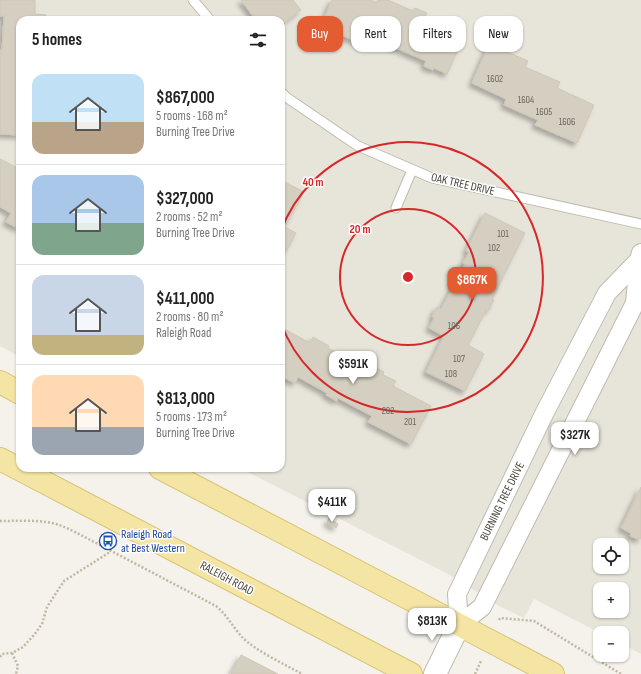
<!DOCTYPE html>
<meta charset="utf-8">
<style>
:root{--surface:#fff;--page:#f2f2f2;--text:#222;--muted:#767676;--line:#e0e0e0;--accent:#e45d32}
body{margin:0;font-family:"Sofia Sans Condensed",sans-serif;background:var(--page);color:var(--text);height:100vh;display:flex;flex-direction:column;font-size:15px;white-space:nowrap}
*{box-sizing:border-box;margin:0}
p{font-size:13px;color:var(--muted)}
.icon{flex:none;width:22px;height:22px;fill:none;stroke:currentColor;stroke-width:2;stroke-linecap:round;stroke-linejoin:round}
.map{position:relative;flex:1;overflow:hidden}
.side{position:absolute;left:16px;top:16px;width:269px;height:456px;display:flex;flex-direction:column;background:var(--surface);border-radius:12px;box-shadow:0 1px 3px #0004}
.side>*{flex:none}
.hud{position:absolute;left:297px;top:16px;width:284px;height:36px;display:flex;gap:8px}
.buttons{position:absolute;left:593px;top:538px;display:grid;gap:8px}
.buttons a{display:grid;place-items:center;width:36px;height:36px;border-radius:8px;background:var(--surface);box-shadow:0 1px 3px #0004;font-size:20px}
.price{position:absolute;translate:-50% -34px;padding:0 9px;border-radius:8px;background:#fff;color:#222;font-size:13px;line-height:26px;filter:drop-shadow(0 1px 2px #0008)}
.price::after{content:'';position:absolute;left:50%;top:24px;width:12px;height:9px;margin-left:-6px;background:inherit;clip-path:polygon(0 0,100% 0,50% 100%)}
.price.on{background:var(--accent);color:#fff}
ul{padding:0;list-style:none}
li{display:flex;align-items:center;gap:12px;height:100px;padding:0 16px}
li+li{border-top:1px solid var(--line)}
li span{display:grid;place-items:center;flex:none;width:112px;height:80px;border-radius:12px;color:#555}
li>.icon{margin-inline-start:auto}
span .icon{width:48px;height:48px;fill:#fffc;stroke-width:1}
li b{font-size:17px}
h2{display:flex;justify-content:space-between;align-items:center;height:48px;padding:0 16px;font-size:17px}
.tag{padding:0 14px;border-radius:12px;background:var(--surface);box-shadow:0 1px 3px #0004;font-size:14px;line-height:36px}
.tag.on{background:var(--accent);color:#fff}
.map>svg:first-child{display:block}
.residential{fill:#e7e4da;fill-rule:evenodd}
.building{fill:#d5cfc2;stroke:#cfc7b6;filter:url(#shadow)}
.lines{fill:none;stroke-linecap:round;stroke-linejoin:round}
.service-casing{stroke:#bfbbaf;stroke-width:11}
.minor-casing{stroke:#bfbbaf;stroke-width:20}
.tertiary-casing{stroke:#bfbbaf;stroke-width:24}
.primary-casing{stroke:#d8c475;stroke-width:24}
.path{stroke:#bfb7a1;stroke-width:2.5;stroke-dasharray:2 2;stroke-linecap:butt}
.service{stroke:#fff;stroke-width:9}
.minor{stroke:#fff;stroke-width:18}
.tertiary{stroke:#fff;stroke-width:22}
.primary{stroke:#f4e5a4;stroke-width:22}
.ring{fill:none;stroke:#d62828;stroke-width:2}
.labels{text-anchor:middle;stroke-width:3;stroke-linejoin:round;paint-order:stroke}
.number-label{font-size:10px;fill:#6b665c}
.street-label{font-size:12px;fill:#48433a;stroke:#fff}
.transit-label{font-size:12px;fill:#164399;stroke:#fff;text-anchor:start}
.centre{fill:#d62828;stroke:#fff;stroke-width:2}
.ring-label{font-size:12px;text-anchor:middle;font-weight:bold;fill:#d62828;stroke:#fff;stroke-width:3;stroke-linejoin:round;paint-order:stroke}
</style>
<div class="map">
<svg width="641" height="674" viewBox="0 0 641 674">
<defs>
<filter id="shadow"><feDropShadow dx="-3.5" dy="3.5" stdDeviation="2" flood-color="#0004"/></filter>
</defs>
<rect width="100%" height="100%" fill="#f4f2eb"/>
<path class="residential" d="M0,0h641v654l-19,-10v-11h-22l-66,-34 -10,19 -23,-11 -53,-33 -208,-106h41v-448h-261v337l-20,-11zM600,545h22v22h-22zM600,589h22v22h-22z"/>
<path class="building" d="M0,0h35v14l11,1v5h-26v115l-20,-1v-84h2l2,-34h-4z
M241,0h52l8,10 -20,15v-5h-25z
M332,0h38l6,3 2,-3h10l25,11 2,-3 12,5 -2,3 40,18 -18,40 -13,-6 -1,2 -9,-4 2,-5 -60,-26 -4,9 -41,-18z
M489,44l39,17 -3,6 35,15 -3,6 37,17 -17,38 -42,-18 3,-5 -34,-15 2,-6 -34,-16z
M0,159l20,10v60l-14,-7 5,-9 -11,-6z
M281,180l23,12 -19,35 11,6 -9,17 -2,-1 -4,7z
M485,213l40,20 -33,66 2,1 -6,11 -2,-1 -18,35 16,9 -19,37 -39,-19 18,-36 -15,-8 5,-10 -2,-1 5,-10 4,2 24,-45 -2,-1 6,-11 -3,-1z
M281,327l29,16 3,-6 16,9 -1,2 45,24 2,-5 9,5 -1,3 13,6 -3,5 38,20 -20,38 -43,-22 4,-6 -34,-18 -1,3 -11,-6 1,-2 -29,-16 -3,6 -14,-7z
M641,487v52l-3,-1 -1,1 -7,-3 1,-3 -10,-5z
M329,518l9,6 -2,4 -9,-5z
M241,655l37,19h-47z"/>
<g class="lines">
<g class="service-casing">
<path id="service" d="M193,0l17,20
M281,92l5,5 72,49 74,32 209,46
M396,208l16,-38"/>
</g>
<g class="minor-casing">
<path id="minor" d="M459,625l23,-18 153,-304 4,-43 2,-7
M459,625l-2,-31 88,-182 62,-119 32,-33"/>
</g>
<g class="tertiary-casing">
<path id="tertiary" d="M435,674l24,-49"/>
</g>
<g class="primary-casing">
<path id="primary" d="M0,382l20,11
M0,459l411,215
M160,468l393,206"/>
</g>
<path class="path" d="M0,521c19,0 41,-2 59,4 6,2 12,5 18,8l139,73c11,9 17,21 26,31 12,13 44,28 60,37
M499,620l1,-2 34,3 87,53
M12,653l6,13 -2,8
M0,657l2,-3 10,-1 11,-6 11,-12 8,-11 5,-17 17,-26 46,-29
M475,674l6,-13"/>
<use href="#service" class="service"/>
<use href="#minor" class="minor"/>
<use href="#tertiary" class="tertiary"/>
<use href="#primary" class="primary"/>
</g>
<g class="ring">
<circle cx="408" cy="277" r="68"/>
<path d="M281 231A135 135 0 1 1 281 323"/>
</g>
<defs>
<g id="bus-ring" transform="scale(0.9)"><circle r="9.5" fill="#fff" stroke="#1a4fb4" stroke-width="1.5"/><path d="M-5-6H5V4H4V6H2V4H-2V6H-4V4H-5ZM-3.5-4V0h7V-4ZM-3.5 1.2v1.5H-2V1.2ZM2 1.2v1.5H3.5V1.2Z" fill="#1a4fb4"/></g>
</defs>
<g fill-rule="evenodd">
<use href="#bus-ring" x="108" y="541"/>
</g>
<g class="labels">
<g class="number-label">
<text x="495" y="82">1602</text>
<text x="526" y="103">1604</text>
<text x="544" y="115">1605</text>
<text x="567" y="125">1606</text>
<text x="503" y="237">101</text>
<text x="494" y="251">102</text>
<text x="454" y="329">106</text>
<text x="459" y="362">107</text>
<text x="451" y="377">108</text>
<text x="388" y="414">202</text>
<text x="410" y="425">201</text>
</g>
<g class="street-label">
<text transform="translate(463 184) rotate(13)" y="4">OAK TREE DRIVE</text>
<text transform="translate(502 501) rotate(-64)" y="4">BURNING TREE DRIVE</text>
<text transform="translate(227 578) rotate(28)" y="4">RALEIGH ROAD</text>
</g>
<g class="transit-label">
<text x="121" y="538">Raleigh Road<tspan x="121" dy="14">at Best Western</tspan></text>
</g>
</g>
<circle cx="408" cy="277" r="6" class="centre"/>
<g class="ring-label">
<text x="313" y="186">40 m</text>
<text x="360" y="233">20 m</text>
</g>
</svg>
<div class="buttons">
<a><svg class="icon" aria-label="locate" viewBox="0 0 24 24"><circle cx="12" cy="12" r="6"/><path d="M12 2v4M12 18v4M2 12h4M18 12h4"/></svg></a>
<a>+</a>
<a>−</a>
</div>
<b class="price on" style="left:472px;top:301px">$867K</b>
<b class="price" style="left:353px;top:385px">$591K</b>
<b class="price" style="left:575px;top:456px">$327K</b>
<b class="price" style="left:332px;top:523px">$411K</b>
<b class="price" style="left:432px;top:642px">$813K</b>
<div class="hud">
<a class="tag on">Buy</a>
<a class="tag">Rent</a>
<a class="tag">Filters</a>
<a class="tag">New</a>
</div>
<section class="side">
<h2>5 homes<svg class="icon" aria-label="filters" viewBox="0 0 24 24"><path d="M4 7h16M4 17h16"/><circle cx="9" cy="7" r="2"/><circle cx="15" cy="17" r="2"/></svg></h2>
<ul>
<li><span style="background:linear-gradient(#bfe0f5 60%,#b9a48a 0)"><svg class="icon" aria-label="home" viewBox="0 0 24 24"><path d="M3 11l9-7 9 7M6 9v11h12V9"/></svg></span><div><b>$867,000</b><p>5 rooms · 168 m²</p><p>Burning Tree Drive</p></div></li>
<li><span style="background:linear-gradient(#a9c7e8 60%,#7fa58c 0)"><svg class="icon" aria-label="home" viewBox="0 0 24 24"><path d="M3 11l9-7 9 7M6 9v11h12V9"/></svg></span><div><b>$327,000</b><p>2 rooms · 52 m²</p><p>Burning Tree Drive</p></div></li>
<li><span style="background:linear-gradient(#c9d6e8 75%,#c2b280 0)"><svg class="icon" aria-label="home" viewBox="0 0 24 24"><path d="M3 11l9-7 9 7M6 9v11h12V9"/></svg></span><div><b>$411,000</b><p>2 rooms · 80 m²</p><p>Raleigh Road</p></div></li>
<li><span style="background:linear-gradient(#ffd9b3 65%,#9aa5b1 0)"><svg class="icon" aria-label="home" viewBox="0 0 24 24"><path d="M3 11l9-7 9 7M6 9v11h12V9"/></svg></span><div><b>$813,000</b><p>5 rooms · 173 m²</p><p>Burning Tree Drive</p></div></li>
</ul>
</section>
</div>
